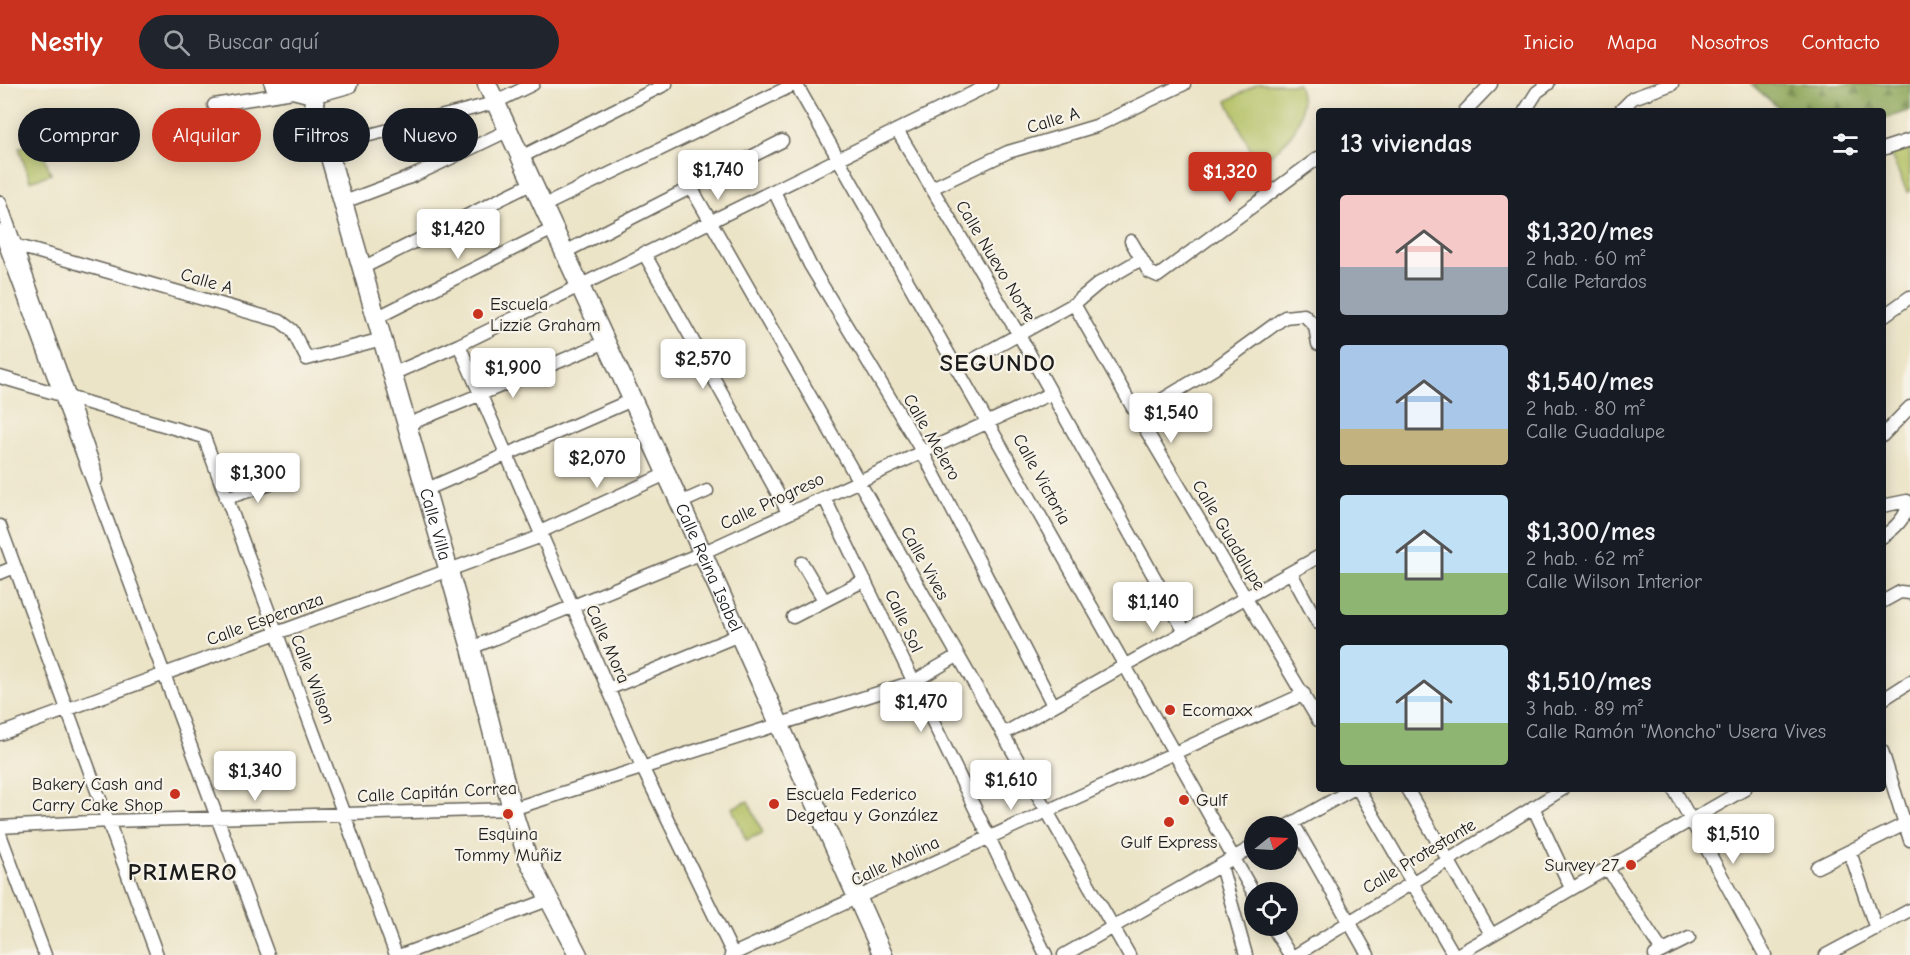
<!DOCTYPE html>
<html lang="es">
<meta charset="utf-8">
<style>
:root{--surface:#171b24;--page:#20242c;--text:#f1f3f6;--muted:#9ea1a6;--accent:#c8321e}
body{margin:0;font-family:"Comic Neue",sans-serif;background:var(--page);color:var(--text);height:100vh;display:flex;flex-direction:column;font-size:22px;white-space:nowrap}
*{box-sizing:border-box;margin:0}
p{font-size:20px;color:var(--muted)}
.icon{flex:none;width:33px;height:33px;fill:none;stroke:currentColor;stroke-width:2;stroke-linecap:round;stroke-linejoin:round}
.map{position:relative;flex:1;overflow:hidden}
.drawer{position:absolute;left:1316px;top:24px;width:570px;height:684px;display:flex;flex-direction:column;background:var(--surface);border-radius:6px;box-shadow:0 3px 15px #0003}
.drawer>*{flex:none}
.banner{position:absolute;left:18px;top:24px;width:570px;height:54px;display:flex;gap:12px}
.needle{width:39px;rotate:72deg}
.tools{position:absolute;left:1244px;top:732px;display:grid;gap:12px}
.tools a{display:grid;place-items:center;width:54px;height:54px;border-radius:50%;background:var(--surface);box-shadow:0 3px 15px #0003;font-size:30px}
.price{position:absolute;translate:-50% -51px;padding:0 14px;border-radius:6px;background:#fff;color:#222;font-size:20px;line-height:39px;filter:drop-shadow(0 2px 3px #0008)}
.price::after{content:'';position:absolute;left:50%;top:36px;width:18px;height:14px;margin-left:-9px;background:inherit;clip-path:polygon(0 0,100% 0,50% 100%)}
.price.current{background:var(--accent);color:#fff}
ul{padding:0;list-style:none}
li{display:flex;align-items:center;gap:18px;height:150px;padding:0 24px}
li span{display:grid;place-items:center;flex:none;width:168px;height:120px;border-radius:6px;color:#555}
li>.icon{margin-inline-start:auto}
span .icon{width:72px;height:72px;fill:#fffc;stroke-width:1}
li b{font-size:26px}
h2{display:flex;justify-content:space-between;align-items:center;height:72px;padding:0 24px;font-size:26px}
.chip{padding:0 21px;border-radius:27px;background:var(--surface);box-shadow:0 3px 15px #0003;font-size:21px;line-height:54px}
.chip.current{background:var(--accent);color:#fff}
header{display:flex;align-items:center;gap:36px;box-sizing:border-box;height:84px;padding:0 30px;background:var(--accent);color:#fff}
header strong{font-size:28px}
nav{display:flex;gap:33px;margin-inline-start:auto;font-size:21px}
.search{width:420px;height:54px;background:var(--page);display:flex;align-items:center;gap:15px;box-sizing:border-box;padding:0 21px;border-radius:33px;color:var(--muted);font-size:22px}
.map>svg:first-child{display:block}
.green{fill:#b2c063;stroke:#676e40;stroke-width:1.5}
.forest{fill:url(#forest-firs);stroke:#54613a;stroke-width:1.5}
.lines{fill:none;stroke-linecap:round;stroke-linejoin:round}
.street-casing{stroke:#656258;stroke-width:15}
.primary-casing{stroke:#656258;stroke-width:21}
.street{stroke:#fff;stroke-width:12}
.primary{stroke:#fff;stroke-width:18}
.poi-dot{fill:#c8321e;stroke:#f7f3e8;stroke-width:2}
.labels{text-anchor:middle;stroke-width:4.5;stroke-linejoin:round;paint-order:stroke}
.street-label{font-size:18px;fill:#1c1c1c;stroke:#f7f3e8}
.poi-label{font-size:18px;fill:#1c1c1c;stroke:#f7f3e8;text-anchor:start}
.district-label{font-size:24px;font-weight:bold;letter-spacing:1.5px;fill:#1c1c1c;stroke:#f7f3e8}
</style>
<header>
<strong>Nestly</strong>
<div class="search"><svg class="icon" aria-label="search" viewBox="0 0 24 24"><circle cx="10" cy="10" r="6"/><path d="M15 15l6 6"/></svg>Buscar aquí</div>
<nav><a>Inicio</a><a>Mapa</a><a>Nosotros</a><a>Contacto</a></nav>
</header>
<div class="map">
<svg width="1910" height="871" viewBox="0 0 1910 871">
<defs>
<pattern id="forest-firs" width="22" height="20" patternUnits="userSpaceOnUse" patternTransform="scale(1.5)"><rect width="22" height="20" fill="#8da659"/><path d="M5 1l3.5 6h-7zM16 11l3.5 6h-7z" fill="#728649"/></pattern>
</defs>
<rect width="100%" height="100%" fill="#f7f3e8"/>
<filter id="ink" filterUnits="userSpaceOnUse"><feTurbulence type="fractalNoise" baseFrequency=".0167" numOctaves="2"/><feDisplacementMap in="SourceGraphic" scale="12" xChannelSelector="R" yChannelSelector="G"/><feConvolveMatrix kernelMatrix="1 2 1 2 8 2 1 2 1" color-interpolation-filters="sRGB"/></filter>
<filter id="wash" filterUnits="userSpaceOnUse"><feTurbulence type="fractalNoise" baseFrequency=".008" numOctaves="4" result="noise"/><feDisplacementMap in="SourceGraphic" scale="24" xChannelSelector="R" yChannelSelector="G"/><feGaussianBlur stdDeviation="1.35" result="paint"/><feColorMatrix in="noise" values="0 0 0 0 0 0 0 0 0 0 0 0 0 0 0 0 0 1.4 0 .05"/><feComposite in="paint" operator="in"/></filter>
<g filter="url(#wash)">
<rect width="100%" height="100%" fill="#ece4c7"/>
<path class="green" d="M1257,0h41c13,36 -11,63 -41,79l-30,-62z
M39,57l12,33 -21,7 -11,-33z
M1910,59v48l-3,1 -18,-41z
M748,717l15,32 -17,7 -14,-32z"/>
<path class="forest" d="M1751,0h159v26l-27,10 -1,-9h-100z"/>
</g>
<g filter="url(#ink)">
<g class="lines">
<g class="street-casing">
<path id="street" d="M796,0l458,810
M214,21l79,-13
M1465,27l26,-27
M1525,27l12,-19 11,-8
M1620,27l13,-13 39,-14
M897,46l122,205 166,297
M327,62l167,-43 39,-19
M1882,65l28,-9
M521,73l145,-73
M932,104l76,-36 88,-26 88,-42
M692,105l437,766
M774,107l36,74 113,188 130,252
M0,118l94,264 2,14
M344,118l69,-26 94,-45
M543,122l252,-122
M0,147l268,724
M1131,157l18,31 9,4 160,-118
M4,158l276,79 12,9 15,29 75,-20
M565,168l217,-111
M644,169l144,259
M362,184l171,-85
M1074,220l63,111 181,305
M1882,233l28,-20
M376,234l177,-89
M459,261l184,424 90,185
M958,284l116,-64 24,-20 43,-25
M392,290l67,-29 532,-261
M0,293l204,60 192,518
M1137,331l78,-47 70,-51 19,-2 11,11 3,18
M407,341l199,-83
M1882,352l28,-29
M425,406l207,-90
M824,413l222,458
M226,414l54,-17
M680,419l27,-12
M1882,422l25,-5c3,14 -14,29 -25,36
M0,442l157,429
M540,448l126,-58
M802,479l22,37
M0,489l15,-6
M1291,489l27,50
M1882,518l18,-10 10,1
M793,533l72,-37
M471,564l231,-95 350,-160
M608,605l131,-54
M1882,616l28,-18
M0,650l542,-198
M1003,650l315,-177
M1882,667l28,89
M1358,705l96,166
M1407,705l84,145
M1674,705l91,166
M1533,723l38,81
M1293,739l75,132
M1287,742l66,-37
M0,743l109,-6 403,-12 401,-127 44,-26
M0,750l45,121
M1850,768l26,77
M1221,782l25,89
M1817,783l88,-43
M1608,785l54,82
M1272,842l18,29
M401,871l147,-55
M731,871l573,-261
M1064,871l190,-109
M1296,871l267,-166
M1457,871l288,-166
M1655,871l34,-17
M1826,871l84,-45"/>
</g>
<g class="primary-casing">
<g id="primary">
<path d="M274,0l38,10 36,-10"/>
<path id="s1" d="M309,0l162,564 41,161 16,50 50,96"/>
<path id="s2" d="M487,0l193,419 203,452"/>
</g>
</g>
<use href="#street" class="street"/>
<use href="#primary" class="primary"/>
</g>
</g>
<g class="poi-dot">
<circle cx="478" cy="230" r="6"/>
<circle cx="1170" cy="626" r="6"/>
<circle cx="175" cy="710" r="6"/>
<circle cx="1184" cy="716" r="6"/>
<circle cx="774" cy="720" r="6"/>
<circle cx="508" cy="730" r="6"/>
<circle cx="1169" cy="738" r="6"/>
<circle cx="1631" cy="781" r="6"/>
</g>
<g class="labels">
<g class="street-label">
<text transform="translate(1053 36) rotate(-17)" y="6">Calle A</text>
<text transform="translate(996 177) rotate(59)" y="6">Calle Nuevo Norte</text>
<text transform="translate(207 197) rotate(16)" y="6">Calle A</text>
<text transform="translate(932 353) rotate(60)" y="6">Calle Melero</text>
<text transform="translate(1042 395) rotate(61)" y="6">Calle Victoria</text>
<text transform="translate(772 417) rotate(-25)" y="6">Calle Progreso</text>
<text dy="6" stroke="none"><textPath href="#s1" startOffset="458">Calle Villa</textPath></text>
<text transform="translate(1229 451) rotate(59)" y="6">Calle Guadalupe</text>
<text transform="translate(925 479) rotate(61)" y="6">Calle Vives</text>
<text dy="6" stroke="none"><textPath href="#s2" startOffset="532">Calle Reina Isabel</textPath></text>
<text transform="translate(265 535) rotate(-20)" y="6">Calle Esperanza</text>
<text transform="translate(904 537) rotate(65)" y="6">Calle Sol</text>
<text transform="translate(608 560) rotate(66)" y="6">Calle Mora</text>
<text transform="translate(313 595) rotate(69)" y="6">Calle Wilson</text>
<text transform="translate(437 708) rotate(-3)" y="6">Calle Capitán Correa</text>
<text transform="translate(1419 772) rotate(-31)" y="6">Calle Protestante</text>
<text transform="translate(895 777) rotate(-25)" y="6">Calle Molina</text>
</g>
<g class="poi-label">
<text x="490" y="226">Escuela<tspan x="490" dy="21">Lizzie Graham</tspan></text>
<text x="1182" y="632">Ecomaxx</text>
<text x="163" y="706" text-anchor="end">Bakery Cash and<tspan x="163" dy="21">Carry Cake Shop</tspan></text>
<text x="786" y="716">Escuela Federico<tspan x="786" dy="21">Degetau y González</tspan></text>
<text x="1196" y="722">Gulf</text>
<text x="508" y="756" text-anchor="middle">Esquina<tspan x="508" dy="21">Tommy Muñiz</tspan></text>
<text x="1169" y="764" text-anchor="middle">Gulf Express</text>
<text x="1619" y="787" text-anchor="end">Survey 27</text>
</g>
<g class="district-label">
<text x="998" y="287">SEGUNDO</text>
<text x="183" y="796">PRIMERO</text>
</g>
</g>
</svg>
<div class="tools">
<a><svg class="needle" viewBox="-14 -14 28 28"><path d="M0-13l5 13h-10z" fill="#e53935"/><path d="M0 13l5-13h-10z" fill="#9ea1a6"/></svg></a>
<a><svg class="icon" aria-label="locate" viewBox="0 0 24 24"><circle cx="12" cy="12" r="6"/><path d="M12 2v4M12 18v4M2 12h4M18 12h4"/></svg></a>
</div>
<b class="price" style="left:718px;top:117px">$1,740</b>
<b class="price current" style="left:1230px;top:119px">$1,320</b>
<b class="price" style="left:458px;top:176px">$1,420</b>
<b class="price" style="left:703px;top:306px">$2,570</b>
<b class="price" style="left:513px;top:315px">$1,900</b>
<b class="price" style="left:1171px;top:360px">$1,540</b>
<b class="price" style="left:597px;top:405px">$2,070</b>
<b class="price" style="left:258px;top:420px">$1,300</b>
<b class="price" style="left:1153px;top:549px">$1,140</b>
<b class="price" style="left:921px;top:649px">$1,470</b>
<b class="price" style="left:255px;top:718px">$1,340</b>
<b class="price" style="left:1011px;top:727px">$1,610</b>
<b class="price" style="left:1733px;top:781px">$1,510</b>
<div class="banner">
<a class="chip">Comprar</a>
<a class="chip current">Alquilar</a>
<a class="chip">Filtros</a>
<a class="chip">Nuevo</a>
</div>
<section class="drawer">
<h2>13 viviendas<svg class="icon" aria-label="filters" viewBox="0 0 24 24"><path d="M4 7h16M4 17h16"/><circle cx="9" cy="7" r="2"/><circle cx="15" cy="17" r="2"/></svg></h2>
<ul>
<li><span style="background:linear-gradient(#f6c9c9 60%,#9aa5b1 0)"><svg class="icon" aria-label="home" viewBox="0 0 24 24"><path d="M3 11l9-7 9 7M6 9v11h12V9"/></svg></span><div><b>$1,320/mes</b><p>2 hab. · 60 m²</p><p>Calle Petardos</p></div></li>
<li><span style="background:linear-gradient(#a9c7e8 70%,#c2b280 0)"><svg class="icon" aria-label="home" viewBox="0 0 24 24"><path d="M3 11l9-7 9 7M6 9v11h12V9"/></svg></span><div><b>$1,540/mes</b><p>2 hab. · 80 m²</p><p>Calle Guadalupe</p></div></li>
<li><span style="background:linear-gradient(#bfe0f5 65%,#8fb573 0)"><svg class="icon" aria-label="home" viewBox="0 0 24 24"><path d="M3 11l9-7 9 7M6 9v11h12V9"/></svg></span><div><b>$1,300/mes</b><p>2 hab. · 62 m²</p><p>Calle Wilson Interior</p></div></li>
<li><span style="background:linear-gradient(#bfe0f5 65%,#8fb573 0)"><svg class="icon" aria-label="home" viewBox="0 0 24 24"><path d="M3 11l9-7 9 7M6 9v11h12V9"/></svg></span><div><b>$1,510/mes</b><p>3 hab. · 89 m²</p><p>Calle Ramón &quot;Moncho&quot; Usera Vives</p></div></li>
</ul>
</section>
</div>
